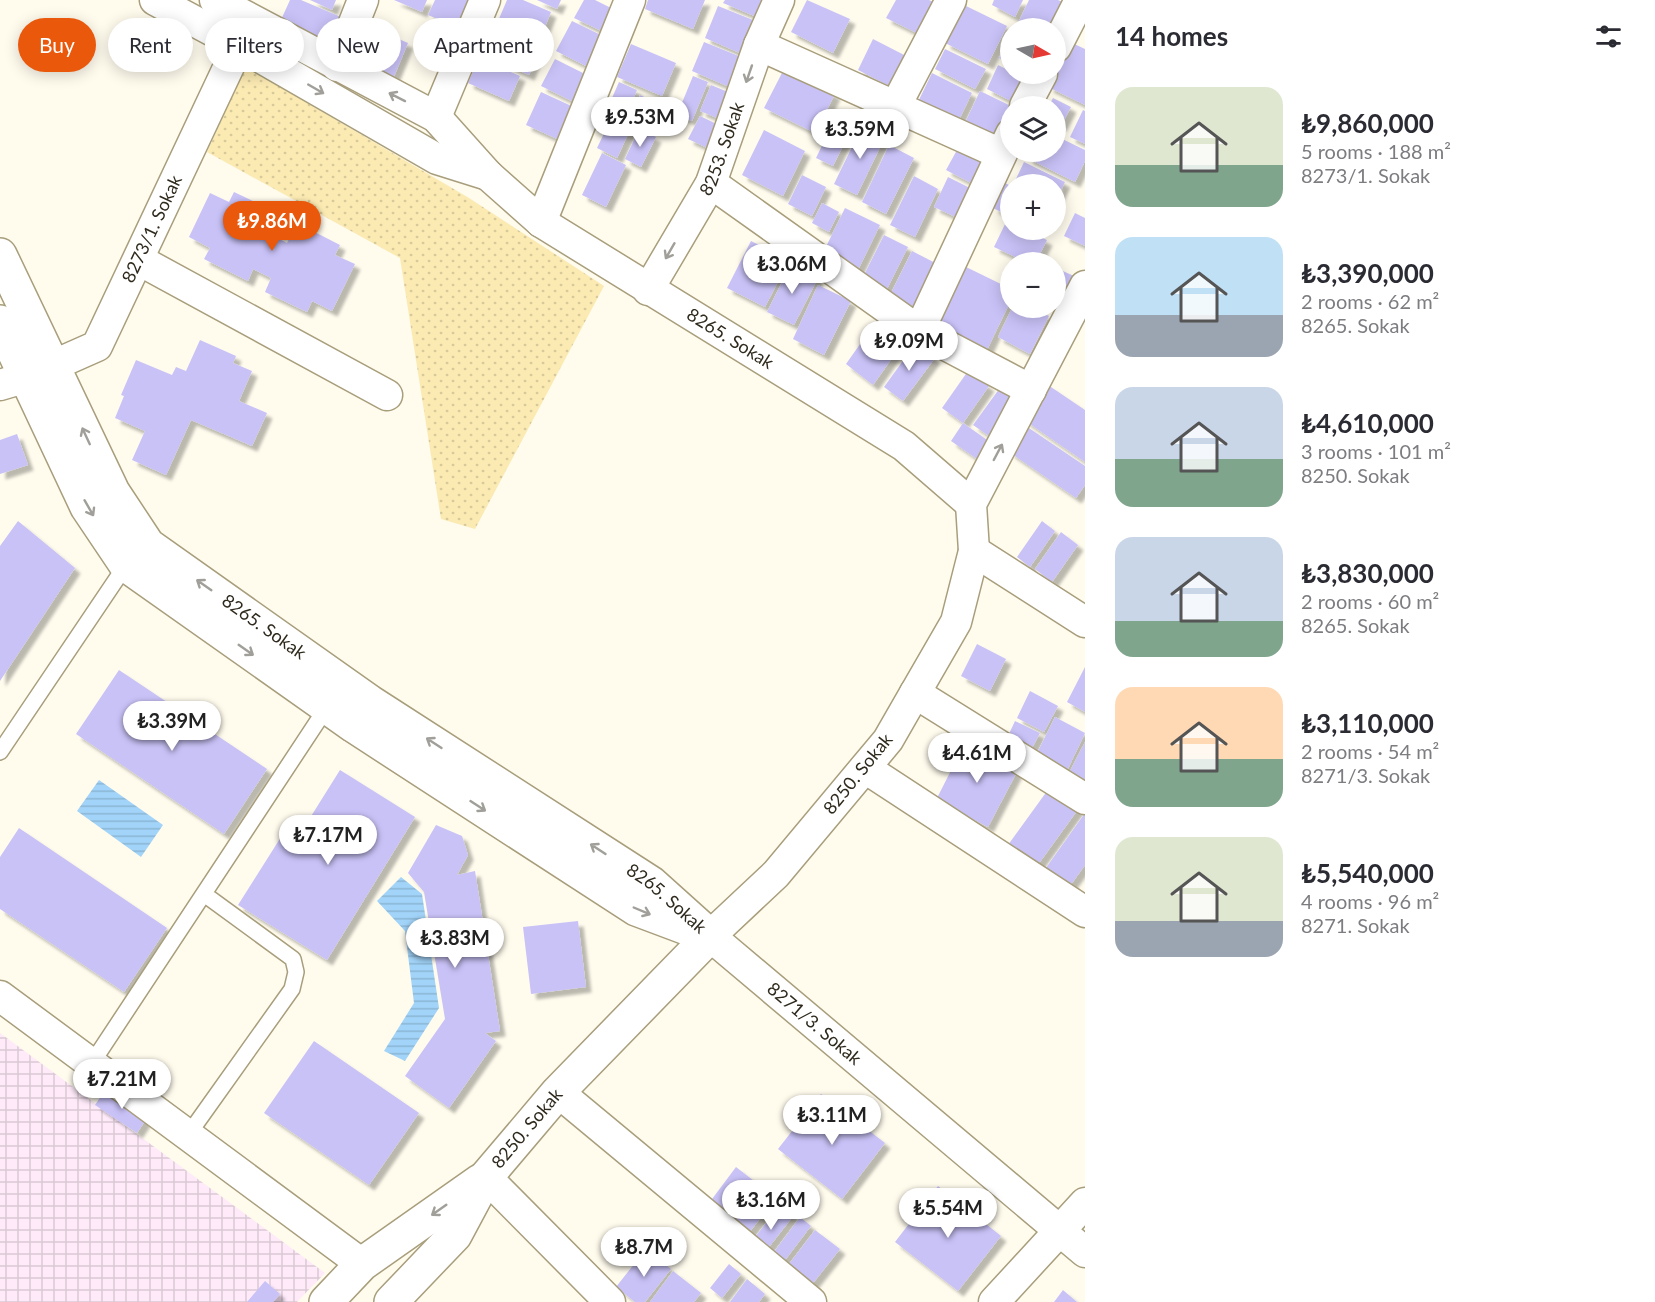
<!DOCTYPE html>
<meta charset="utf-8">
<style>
:root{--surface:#fff;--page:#f7f7f7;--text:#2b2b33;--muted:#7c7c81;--accent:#ea580c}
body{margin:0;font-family:Lato,sans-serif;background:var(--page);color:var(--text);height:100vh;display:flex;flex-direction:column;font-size:22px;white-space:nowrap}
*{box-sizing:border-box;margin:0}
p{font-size:20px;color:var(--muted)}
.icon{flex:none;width:33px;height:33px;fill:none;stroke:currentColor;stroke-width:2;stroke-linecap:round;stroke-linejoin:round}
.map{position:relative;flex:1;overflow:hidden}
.drawer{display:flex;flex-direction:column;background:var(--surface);width:570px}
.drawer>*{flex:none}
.guide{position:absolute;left:18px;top:18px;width:570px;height:54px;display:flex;gap:12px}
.needle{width:39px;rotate:99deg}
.buttons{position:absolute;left:1000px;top:18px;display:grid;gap:12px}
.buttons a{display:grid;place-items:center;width:66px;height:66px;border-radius:50%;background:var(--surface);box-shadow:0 3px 15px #0003;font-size:30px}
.price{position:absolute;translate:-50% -51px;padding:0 14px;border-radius:21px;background:#fff;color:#222;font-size:20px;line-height:39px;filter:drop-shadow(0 2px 3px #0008)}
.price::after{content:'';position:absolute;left:50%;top:36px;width:18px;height:14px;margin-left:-9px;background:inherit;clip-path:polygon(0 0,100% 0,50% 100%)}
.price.current{background:var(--accent);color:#fff}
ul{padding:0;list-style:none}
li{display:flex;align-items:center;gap:18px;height:150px;padding:0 30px}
li span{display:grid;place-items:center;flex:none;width:168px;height:120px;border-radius:18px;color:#555}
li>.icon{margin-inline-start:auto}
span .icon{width:72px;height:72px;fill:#fffc;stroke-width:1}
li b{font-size:26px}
h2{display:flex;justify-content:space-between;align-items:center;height:72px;padding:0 30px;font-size:26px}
.chip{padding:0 21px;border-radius:27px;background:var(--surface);box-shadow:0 3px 15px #0003;font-size:21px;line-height:54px}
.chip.current{background:var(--accent);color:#fff}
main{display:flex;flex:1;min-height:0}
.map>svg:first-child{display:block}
.industrial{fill:url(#industrial-grid)}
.grass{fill:url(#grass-dots)}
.water{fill:url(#water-rules)}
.building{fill:#c9c2f7;filter:url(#shadow)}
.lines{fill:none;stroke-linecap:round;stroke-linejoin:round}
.service-casing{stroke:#a89e7c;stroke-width:18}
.minor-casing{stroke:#a89e7c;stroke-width:33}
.tertiary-casing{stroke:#a89e7c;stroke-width:36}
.service{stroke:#fff;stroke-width:15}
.minor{stroke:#fff;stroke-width:30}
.tertiary{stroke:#fff;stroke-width:33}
.oneway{stroke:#a19f99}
.labels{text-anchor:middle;stroke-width:4.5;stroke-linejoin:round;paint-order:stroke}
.street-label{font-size:18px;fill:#2f2a1d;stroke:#fff}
</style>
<main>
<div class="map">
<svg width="1085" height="1302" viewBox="0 0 1085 1302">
<defs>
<pattern id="industrial-grid" width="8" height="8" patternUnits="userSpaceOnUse" patternTransform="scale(1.5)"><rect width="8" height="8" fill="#feeaf9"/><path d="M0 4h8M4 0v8" fill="none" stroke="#dac9d5"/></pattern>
<pattern id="grass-dots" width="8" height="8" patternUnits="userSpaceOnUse" patternTransform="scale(1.5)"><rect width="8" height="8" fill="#fbeab2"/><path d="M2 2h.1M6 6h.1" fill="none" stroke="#d7c999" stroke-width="1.8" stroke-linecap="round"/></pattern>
<pattern id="water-rules" width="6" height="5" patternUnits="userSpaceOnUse" patternTransform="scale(1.5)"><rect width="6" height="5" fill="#a2d4f9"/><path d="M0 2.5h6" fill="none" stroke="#8cb6d5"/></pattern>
<filter id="shadow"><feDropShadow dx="5.5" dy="5.5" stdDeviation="1.5" flood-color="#0004"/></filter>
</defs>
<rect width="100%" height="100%" fill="#fffbed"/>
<path class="industrial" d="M0,1033l325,240 -28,29h-297z"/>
<path class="grass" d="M246,67l223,131 135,88 -129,243 -34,-10 -41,-261 -193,-106z"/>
<path class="water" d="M99,780l64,45 -22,32 -64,-46z
M401,877l21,17 17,114 -34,53 -21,-10 30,-48 -9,-72 -28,-30z"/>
<path class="building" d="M290,0h11l40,17 -11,26 -50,-21z
M310,0h26l-4,10z
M394,0h33l-5,12z
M435,0h36l-12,28 -31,-13z
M507,0h16l28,12 -11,27 -42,-18z
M537,0h24l-4,9z
M584,0h11l24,12 -11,22 -34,-16z
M648,0h57l-12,29 -48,-20z
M725,0h47l-8,20 -41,-17z
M807,0l43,19 -17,34 -42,-21z
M896,0h33l9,4 -15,32 -37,-18z
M994,0h29l-8,17 -23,-12z
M1029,0h29l7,3 -13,25h-19l-14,-7z
M964,5l43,21 -19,38 -43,-21z
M718,6l45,18 -14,33 -44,-19z
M572,21l35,17 -15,31 -36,-18z
M495,23l47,21 -13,31 -47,-21z
M364,24l44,19 -15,36 -44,-19z
M1011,34v30l-12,-6z
M873,39l35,18 -15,31 -35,-18z
M704,42l42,17 -12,30 -42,-18z
M1070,42l15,7v56l-37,-18z
M631,44l45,19 -14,33 -45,-19z
M945,49l41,20 -11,20 -40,-20z
M479,58l41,18 -11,25 -41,-18z
M555,59l38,19 -13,27 -39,-19z
M998,65l30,15 -11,24 -30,-15z
M784,69l51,25 -20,39 -51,-25z
M932,73l40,20 -17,35 -40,-20z
M693,76l15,6 -16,39 -15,-6z
M619,82l18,8 -14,32 -18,-8z
M711,85l22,9 -11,26 -22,-9z
M980,91l31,15v13l-12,23 -35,-17z
M541,92l37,17 -14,33 -38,-17z
M640,95l17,8 -10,25 -17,-7z
M1053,98l18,9 -10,19 -5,-2v-18h-7z
M1083,110l2,1v33l-15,-7z
M700,116l25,12 -11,23 -26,-12z
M610,121l20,9 -13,28 -20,-10z
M833,123l17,8 -17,35 -17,-8z
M863,124l23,11 -29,60 -23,-11z
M639,129l17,8 -15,30 -16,-8z
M764,130l41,21 -22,45 -41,-21z
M1056,136l29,14v11l-10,21 -48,-24 3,-6h26z
M889,145l25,13 -28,56 -24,-12z
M957,150l30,15 -10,21 -31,-16z
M602,153l24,12 -20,42 -24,-12z
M1024,162l41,20 -9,19v-17h-34l-7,-3z
M802,175l24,12 -14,29 -24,-12z
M914,176l24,13 -23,48 -25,-12z
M948,177l28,14 -14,29 -28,-13z
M1005,183l6,3v31l-18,-9z
M234,192l46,22 -10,20 17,9 10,-20 43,22 -5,10 20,9 -23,47 -20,-10 -5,11 -42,-20 6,-14 -18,-9 -5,12 -44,-22 6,-11 -21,-11 21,-44 19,9z
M822,203l17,9 -10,20 -17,-9z
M845,208l35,17 -23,47 -35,-17z
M1075,213l10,5v28l-21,-10z
M1007,220l4,2v8h14l22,10 -11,22h-10l-32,-15z
M884,235l24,12 -22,44 -24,-12z
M751,241l38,19 -24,47 -38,-19z
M912,251l31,16 -23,45 -31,-15z
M791,264l27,14 -24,47 -27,-13z
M964,266l47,23v11l-26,54 -52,-26z
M1056,268l18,8 -14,28 -4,-2z
M818,285l33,16 -27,54 -31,-16z
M1012,308h20l17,8 -19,38 -32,-17z
M877,320l28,20 -32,45 -27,-21z
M200,340l36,16 -3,7 19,8 -13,30 28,12 -15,33 -61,-26 -25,55 -34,-15 13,-29 -30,-13 9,-22 -3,-1 15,-35 36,15 4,-8 10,4z
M915,344l20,14 -32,43 -19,-14z
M968,371l21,15 -26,37 -21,-15z
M1002,385l16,11 -29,40 -16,-11z
M1048,385l37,25v52l-61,-42z
M963,423l27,19 -13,17 -26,-18z
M1026,426l59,40v19l-9,13 -67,-46z
M17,434l11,31 -28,9v-34z
M18,521l57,47 -75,113v-135z
M1042,521l13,10 -25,36 -13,-10z
M1061,532l17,13 -26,37 -17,-13z
M977,644l29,15 -16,32 -29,-15z
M1085,667v45l-18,-10z
M119,670l148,99 -43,65 -148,-100z
M1030,691l28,15 -14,26 -27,-14z
M1055,717l30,16 -20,42 -31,-16z
M1015,721l25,12 -8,15 -24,-12z
M966,741l53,27 -31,59 -52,-27z
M1085,742v41l-17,-8z
M340,770l75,47 -88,143 -89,-55 43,-68 12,8z
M1050,787l29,21 -42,58 -29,-21z
M1085,813v52l-18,25 -24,-18z
M436,825l26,11 6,19 -11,20 18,-4 25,160 -15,2 11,8 -47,67 -44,-32 40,-57 -21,-127 -16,-19z
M19,828l148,100 -43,64 -124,-83v-52z
M578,921l8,66 -55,7 -8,-67z
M314,1041l105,72 -50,72 -105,-72z
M107,1087l42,28 -12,18 -42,-28z
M821,1094l64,49 -43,56 -64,-50z
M736,1167l40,31 -28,36 -39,-31z
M938,1186l63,50 -43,55 -63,-49z
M780,1205l14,10 -32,41 -14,-10z
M800,1217l11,9 -32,42 -11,-8z
M815,1230l25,19 -30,38 -24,-19z
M646,1249l25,20 -26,33h-10l-19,-15z
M729,1264l12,10 -19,24 -12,-10z
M673,1271l28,22 -7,9h-44z
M747,1279l18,15 -6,8h-29z
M265,1281l15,13 -7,8h-26z
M1063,1290l14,12h-23z"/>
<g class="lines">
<g class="service-casing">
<path id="service" d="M0,752l126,-187
M92,1063l235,-356
M188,1135l104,-146 4,-17 -3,-13 -89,-65"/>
</g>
<g class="minor-casing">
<g id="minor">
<path d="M155,0l84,45 198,114 51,16"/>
<path id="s1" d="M215,0l221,117 52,58 53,47 363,224 67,58"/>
<path d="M759,45l242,109"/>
<path d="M1056,47l24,-47"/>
<path d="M337,66l26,-66"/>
<path d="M1025,106l17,-32"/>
<path d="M895,107l56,-107"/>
<path d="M436,117l49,-117"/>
<path d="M711,183l208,148 112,59"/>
<path d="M541,222l89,-222"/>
<path d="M139,260l248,135"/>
<path id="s2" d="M1085,286l-114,218 3,47 -18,71 -41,71 -27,47 -112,134 -66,62 375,316"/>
<path id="s3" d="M648,290l63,-107 48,-138 20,-45"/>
<path d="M919,331l92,-197"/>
<path id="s4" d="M0,385l27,-8 70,-31 142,-301 7,-28"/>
<path d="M974,551l111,71"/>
<path d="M915,693l170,106"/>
<path d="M865,768l220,144"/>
<path d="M0,996l362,268"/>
<path d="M558,1092l253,210"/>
<path d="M486,1177l124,125"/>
<path d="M994,1302l91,-99"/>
</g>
</g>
<g class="tertiary-casing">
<g id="tertiary">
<path id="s5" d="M0,255l113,237 35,53 222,157 281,181 59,53"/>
<path d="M0,322l87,185 39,58 228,161 282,183 56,21"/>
<path d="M326,1302l36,-38 118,-83"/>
<path id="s6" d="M391,1302l64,-67 31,-58 72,-85 152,-156"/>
</g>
</g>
<use href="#service" class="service"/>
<use href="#minor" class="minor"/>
<use href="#tertiary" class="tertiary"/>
</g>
<defs><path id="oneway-shaft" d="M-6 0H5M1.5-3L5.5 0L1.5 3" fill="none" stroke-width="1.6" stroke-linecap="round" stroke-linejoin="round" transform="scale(1.5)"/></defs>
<g class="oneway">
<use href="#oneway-shaft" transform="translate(749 74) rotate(109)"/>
<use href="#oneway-shaft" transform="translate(316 89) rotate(30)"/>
<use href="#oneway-shaft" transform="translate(397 97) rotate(-153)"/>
<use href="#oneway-shaft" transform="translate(670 251) rotate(120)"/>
<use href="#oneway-shaft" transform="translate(86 436) rotate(-115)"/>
<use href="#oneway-shaft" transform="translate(998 452) rotate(-62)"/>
<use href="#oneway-shaft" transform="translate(89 508) rotate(60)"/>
<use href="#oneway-shaft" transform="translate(204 585) rotate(-145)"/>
<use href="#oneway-shaft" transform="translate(246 650) rotate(35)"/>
<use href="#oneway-shaft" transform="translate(434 743) rotate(-147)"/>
<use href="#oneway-shaft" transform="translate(478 806) rotate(33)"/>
<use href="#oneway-shaft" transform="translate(598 849) rotate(-147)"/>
<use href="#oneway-shaft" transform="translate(642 911) rotate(23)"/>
<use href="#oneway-shaft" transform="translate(439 1210) rotate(145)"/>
</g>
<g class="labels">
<g class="street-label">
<text dy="6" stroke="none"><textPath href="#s3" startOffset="160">8253. Sokak</textPath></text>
<text dy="6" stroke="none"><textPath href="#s4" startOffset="234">8273/1. Sokak</textPath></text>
<text dy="6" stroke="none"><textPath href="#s1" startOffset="621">8265. Sokak</textPath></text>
<text dy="6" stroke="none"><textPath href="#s5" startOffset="468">8265. Sokak</textPath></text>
<text transform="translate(858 774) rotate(-51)" y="6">8250. Sokak</text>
<text dy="6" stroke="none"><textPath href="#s5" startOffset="954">8265. Sokak</textPath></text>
<text dy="6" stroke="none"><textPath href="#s2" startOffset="904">8271/3. Sokak</textPath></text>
<text dy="6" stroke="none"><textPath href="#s6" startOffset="222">8250. Sokak</textPath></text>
</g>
</g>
</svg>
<div class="buttons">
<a><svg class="needle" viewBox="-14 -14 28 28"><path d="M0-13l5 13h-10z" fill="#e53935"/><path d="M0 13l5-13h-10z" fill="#7c7c81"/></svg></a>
<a><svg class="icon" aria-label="layers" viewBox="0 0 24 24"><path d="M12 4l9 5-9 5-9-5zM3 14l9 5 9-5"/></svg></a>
<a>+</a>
<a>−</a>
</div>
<b class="price" style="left:640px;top:148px">₺9.53M</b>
<b class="price" style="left:860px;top:160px">₺3.59M</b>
<b class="price current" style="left:272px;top:252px">₺9.86M</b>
<b class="price" style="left:792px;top:295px">₺3.06M</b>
<b class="price" style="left:909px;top:372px">₺9.09M</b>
<b class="price" style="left:172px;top:752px">₺3.39M</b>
<b class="price" style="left:977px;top:784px">₺4.61M</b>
<b class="price" style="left:328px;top:866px">₺7.17M</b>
<b class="price" style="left:455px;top:969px">₺3.83M</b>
<b class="price" style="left:122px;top:1110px">₺7.21M</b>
<b class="price" style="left:832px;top:1146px">₺3.11M</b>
<b class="price" style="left:771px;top:1231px">₺3.16M</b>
<b class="price" style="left:948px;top:1239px">₺5.54M</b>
<b class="price" style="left:644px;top:1278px">₺8.7M</b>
<div class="guide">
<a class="chip current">Buy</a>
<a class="chip">Rent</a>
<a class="chip">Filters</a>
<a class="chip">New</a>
<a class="chip">Apartment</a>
</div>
</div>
<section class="drawer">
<h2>14 homes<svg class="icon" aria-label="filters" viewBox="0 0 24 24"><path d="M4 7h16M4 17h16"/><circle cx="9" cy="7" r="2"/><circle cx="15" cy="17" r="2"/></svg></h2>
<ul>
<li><span style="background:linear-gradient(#dfe7d0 65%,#7fa58c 0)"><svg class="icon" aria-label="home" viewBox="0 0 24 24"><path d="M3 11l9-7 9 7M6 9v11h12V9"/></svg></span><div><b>₺9,860,000</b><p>5 rooms · 188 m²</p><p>8273/1. Sokak</p></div></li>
<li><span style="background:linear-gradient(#bfe0f5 65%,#9aa5b1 0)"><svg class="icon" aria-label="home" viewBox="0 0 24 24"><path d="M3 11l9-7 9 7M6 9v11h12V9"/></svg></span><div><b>₺3,390,000</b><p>2 rooms · 62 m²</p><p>8265. Sokak</p></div></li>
<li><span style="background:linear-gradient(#c9d6e8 60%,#7fa58c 0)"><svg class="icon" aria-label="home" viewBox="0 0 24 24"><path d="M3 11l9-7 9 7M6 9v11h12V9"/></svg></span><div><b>₺4,610,000</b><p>3 rooms · 101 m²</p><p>8250. Sokak</p></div></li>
<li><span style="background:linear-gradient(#c9d6e8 70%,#7fa58c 0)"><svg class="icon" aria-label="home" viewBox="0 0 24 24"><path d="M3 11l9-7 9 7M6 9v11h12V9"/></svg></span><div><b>₺3,830,000</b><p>2 rooms · 60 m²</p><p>8265. Sokak</p></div></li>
<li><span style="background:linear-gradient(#ffd9b3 60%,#7fa58c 0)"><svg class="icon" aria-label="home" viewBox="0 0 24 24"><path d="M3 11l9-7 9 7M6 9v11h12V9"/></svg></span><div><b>₺3,110,000</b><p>2 rooms · 54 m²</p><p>8271/3. Sokak</p></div></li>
<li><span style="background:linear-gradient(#dfe7d0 70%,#9aa5b1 0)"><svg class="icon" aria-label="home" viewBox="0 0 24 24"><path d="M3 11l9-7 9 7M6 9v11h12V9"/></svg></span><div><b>₺5,540,000</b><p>4 rooms · 96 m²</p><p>8271. Sokak</p></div></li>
</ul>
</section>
</main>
